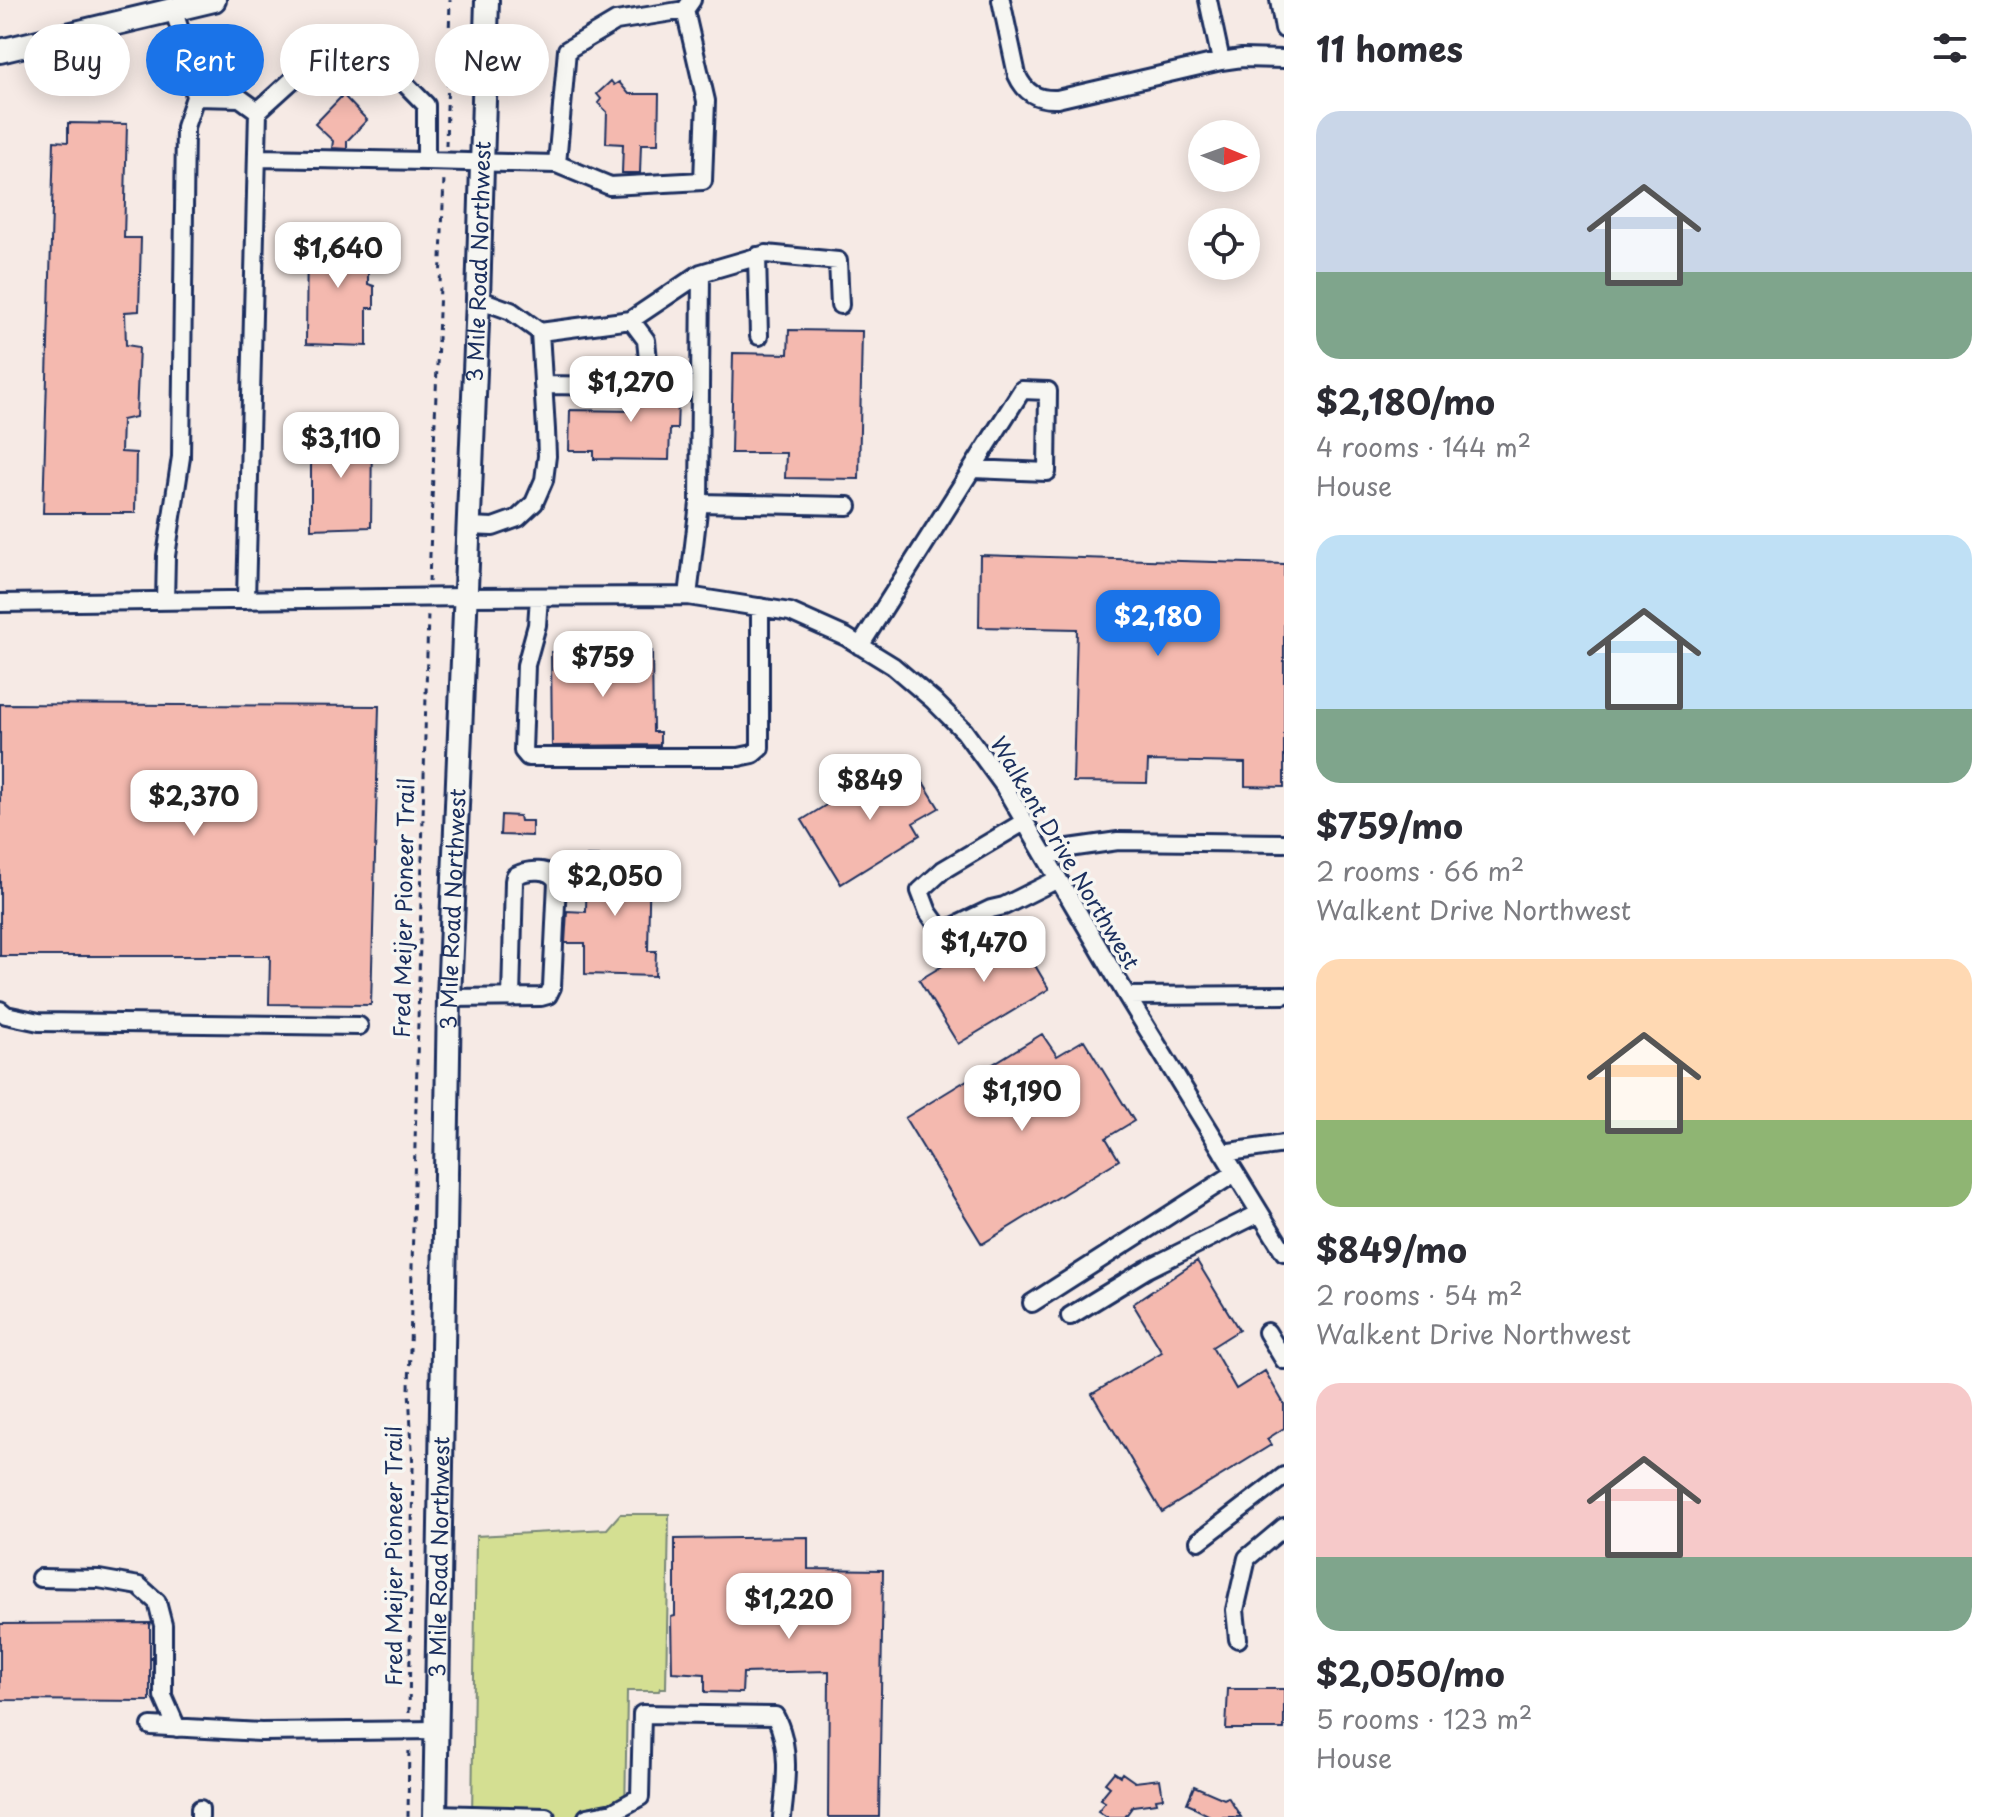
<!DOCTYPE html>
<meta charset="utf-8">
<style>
:root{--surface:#fff;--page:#f2f2f3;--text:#2b2b33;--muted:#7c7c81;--accent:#1a73e8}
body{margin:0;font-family:"Playpen Sans",sans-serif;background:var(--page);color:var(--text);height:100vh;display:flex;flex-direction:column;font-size:30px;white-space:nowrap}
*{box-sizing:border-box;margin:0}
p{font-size:26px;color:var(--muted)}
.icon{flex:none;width:44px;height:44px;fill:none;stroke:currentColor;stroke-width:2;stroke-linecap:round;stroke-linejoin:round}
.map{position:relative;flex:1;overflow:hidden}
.drawer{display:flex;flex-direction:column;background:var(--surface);width:720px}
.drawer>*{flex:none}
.hud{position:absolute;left:24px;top:24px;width:760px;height:72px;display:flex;gap:16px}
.needle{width:52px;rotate:91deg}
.buttons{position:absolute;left:1188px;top:120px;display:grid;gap:16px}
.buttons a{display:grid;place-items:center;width:72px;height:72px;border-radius:50%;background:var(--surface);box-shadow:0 4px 20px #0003;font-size:40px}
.price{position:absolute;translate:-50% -68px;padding:0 18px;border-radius:16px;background:#fff;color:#222;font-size:26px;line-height:52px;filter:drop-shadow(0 2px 4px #0008)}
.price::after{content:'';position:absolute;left:50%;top:48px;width:24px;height:18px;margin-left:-12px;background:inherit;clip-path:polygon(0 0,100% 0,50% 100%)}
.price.active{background:var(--accent);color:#fff}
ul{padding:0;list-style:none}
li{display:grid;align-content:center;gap:16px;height:424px;padding:0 32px}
li span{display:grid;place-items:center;height:248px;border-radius:24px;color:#555}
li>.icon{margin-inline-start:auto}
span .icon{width:144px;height:144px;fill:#fffc;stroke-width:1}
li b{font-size:34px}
h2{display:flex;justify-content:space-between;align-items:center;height:96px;padding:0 32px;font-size:34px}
.chip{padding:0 28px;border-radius:36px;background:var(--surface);box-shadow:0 4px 20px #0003;font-size:28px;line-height:72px}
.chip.active{background:var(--accent);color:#fff}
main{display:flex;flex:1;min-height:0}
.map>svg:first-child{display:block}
.green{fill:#d4df92;stroke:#788778;stroke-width:2}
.building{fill:#f4b9af;stroke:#1b2f5e;stroke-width:2}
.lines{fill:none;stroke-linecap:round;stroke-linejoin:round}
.minor-casing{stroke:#1b2f5e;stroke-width:22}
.major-casing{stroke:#1b2f5e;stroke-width:28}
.path{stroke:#1b2f5e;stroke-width:3;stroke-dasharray:6 6;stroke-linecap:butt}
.minor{stroke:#f6f6f2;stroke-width:16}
.major{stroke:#f6f6f2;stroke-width:22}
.labels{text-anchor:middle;stroke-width:7;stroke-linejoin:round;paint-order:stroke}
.street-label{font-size:22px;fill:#1b2f5e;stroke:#f6f6f2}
</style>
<main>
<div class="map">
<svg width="1284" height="1817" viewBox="0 0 1284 1817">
<rect width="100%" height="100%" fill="#f6eae5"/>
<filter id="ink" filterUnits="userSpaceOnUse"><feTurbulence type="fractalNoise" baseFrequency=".0125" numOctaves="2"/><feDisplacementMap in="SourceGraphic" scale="16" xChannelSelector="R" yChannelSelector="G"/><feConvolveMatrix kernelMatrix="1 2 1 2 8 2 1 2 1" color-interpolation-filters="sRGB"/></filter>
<g filter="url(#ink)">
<path class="green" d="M620,1514h49l-3,174h-6l-1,3h-32l-2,126h-153l4,-281 131,-7z"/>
<path class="building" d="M611,81l3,4 5,-3 10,12h30l-1,50h-17l-1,29h-18l1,-29 -17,-1 1,-31 -9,-9 3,-4 -4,-5z
M343,95l24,25 -20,21v8l-15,-1 1,-7 -18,-17z
M68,123l59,1 -3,114h17l-2,73 -14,1 1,33 13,2 -3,70 -14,3 -1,32 15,1 -1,60h-92l11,-372 14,1z
M307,233l61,2v49l6,2v22h-7v38l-61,-2z
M789,330l73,1 -3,148 -74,-1 1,-25h-55l2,-100 55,1z
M634,377h6l9,4 8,-4h22l-2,52h-7l-1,31 -75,-1v-8h-25l1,-41 63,1z
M311,431l61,1 -1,95 -60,2z
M980,555l304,9v223l-39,-1v-23l-97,-2 -1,22 -74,-1 4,-153 -98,-2z
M652,651l1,81h7v13l-108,1 -1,-94z
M0,704l379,2 -8,299 -102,-1 1,-48h-270z
M915,769l24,39 -26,15 7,12 -79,49 -39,-64 79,-49 9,13z
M501,815l18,1 1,5h12v15l-32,-1z
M587,856l63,2 -2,93h8l-1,25 -70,-2v-31h-20l2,-32 19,1z
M1011,925l38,64 -91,55 -39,-64z
M1042,1034l15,22 27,-16 50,81 -28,17 13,22 -137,84 -77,-126z
M1197,1261l42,69 -27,17 24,42 29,-18 19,33v24l-17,11 4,6 -109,67 -70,-118 70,-42 -29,-48z
M808,1537v32l75,1 -4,247h-51l1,-146 -86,2 -1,20 -37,-1v-18l-33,-2 -1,-55 4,-1v-77z
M150,1623v78l-150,-1v-76z
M1228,1689h56v40h-58z
M1114,1772l6,4 2,-3 13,9 25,-3 3,19 -7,1 1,4 -24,3 -8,11h-18l-9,-6 7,-9 -5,-3 10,-12 -5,-4z
M1194,1786l30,13 4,-2 13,20h-29l-18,-9v-2l-7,-3z"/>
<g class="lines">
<g class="minor-casing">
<path id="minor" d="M1001,0l16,75c8,18 20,25 40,24l164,-38 21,-3 42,1
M1208,0l13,61
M1279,0l5,29
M173,9l9,27 13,61 45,1 18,13 74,-67 15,-7 15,3 64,65v56l131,3 10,-114 49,-29 69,-11 7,-10
M257,158l169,3
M557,164l53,22 93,-5 3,-80 -21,-91
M757,256l2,80
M631,320l15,20 3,30
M540,332l91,-12 70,-47 65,-19 72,7 2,44
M543,385l77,1
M699,503l149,3
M468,526l25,1 25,-9 16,-15 10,-23 3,-24 -1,-26 -6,-98 -29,-21 -33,-12
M688,596l11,-93 2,-230
M539,597l-2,28 -11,40 -3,86 5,6h211l14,-3 7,-6v-141
M246,600l12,-489
M165,601l1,-45 15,-99 4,-330 10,-30
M0,603l466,-6 222,-1 102,16 56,25 47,29 41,35 30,30 38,52 125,213 157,256
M860,646l162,-256 26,1 -1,81 -74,-3
M1024,822l-81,48 -23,21 8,21 10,14 11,3 42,-20 13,-3 54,-27
M1046,858l23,-10 49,-7 166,2
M1127,996l157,-1
M449,998l92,-1 7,-2 4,-8 5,-105c-6,-15 -29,-13 -42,-6l-1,5 -3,117
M0,1010l6,5 33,7 320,4
M1223,1153l61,-9
M1032,1303l203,-130
M1070,1316l77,-47 113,-56
M1267,1332l17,28
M1199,1541l85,-65
M40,1578l59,1 40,7 18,16 6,23v71l14,32
M1238,1639l-3,-29 12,-52 37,-31
M151,1726l110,6 176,-2
M435,1814l111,3
M200,1817v-8
M587,1817l26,-5 27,-15 2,-83 133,2c16,29 11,68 7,101"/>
</g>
<g class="major-casing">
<g id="major">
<path d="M0,51l214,-51"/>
<path id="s1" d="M435,1817l14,-819 29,-699 9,-299"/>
</g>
</g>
<path class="path" d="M446,146l4,-146
M429,582l15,-404
M409,1713l4,-245 -4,-78 19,-777
M408,1817l1,-72"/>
<use href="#minor" class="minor"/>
<use href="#major" class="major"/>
</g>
</g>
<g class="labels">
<g class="street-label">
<text dy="8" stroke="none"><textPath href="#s1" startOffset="1556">3 Mile Road Northwest</textPath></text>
<text transform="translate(1065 853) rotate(59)" y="8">Walkent Drive Northwest</text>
<text transform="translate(404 908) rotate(-89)" y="8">Fred Meijer Pioneer Trail</text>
<text dy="8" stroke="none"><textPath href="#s1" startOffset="908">3 Mile Road Northwest</textPath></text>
<text transform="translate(394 1556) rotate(-90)" y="8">Fred Meijer Pioneer Trail</text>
<text dy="8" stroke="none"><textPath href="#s1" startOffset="260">3 Mile Road Northwest</textPath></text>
</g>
</g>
</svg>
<div class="buttons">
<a><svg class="needle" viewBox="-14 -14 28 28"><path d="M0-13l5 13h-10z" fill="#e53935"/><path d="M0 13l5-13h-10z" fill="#7c7c81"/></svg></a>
<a><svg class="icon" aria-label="locate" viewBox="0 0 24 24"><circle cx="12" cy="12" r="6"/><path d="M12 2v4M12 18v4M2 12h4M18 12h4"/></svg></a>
</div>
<b class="price" style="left:338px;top:290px">$1,640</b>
<b class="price" style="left:631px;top:424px">$1,270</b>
<b class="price" style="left:341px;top:480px">$3,110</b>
<b class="price active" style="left:1158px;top:658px">$2,180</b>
<b class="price" style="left:603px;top:699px">$759</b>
<b class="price" style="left:870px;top:822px">$849</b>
<b class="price" style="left:194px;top:838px">$2,370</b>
<b class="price" style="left:615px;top:918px">$2,050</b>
<b class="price" style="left:984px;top:984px">$1,470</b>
<b class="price" style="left:1022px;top:1133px">$1,190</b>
<b class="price" style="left:789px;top:1641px">$1,220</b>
<div class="hud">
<a class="chip">Buy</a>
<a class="chip active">Rent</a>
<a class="chip">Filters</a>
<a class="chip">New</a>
</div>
</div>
<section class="drawer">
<h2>11 homes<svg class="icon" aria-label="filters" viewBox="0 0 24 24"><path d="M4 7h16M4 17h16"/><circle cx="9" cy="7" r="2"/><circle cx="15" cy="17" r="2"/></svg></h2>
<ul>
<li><span style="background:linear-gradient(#c9d6e8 65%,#7fa58c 0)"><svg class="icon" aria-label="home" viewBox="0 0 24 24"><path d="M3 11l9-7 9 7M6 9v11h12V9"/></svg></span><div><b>$2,180/mo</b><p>4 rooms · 144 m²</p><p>House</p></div></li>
<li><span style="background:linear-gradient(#bfe0f5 70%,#7fa58c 0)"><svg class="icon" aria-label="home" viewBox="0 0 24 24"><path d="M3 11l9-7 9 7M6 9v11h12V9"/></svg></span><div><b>$759/mo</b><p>2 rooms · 66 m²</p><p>Walkent Drive Northwest</p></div></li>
<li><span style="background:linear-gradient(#ffd9b3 65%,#8fb573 0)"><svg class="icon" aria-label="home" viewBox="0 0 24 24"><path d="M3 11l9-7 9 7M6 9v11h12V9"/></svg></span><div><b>$849/mo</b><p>2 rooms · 54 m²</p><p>Walkent Drive Northwest</p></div></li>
<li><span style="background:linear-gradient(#f6c9c9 70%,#7fa58c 0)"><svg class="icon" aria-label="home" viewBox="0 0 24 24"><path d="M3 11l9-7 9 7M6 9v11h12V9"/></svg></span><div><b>$2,050/mo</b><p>5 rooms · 123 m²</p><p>House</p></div></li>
</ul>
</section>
</main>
